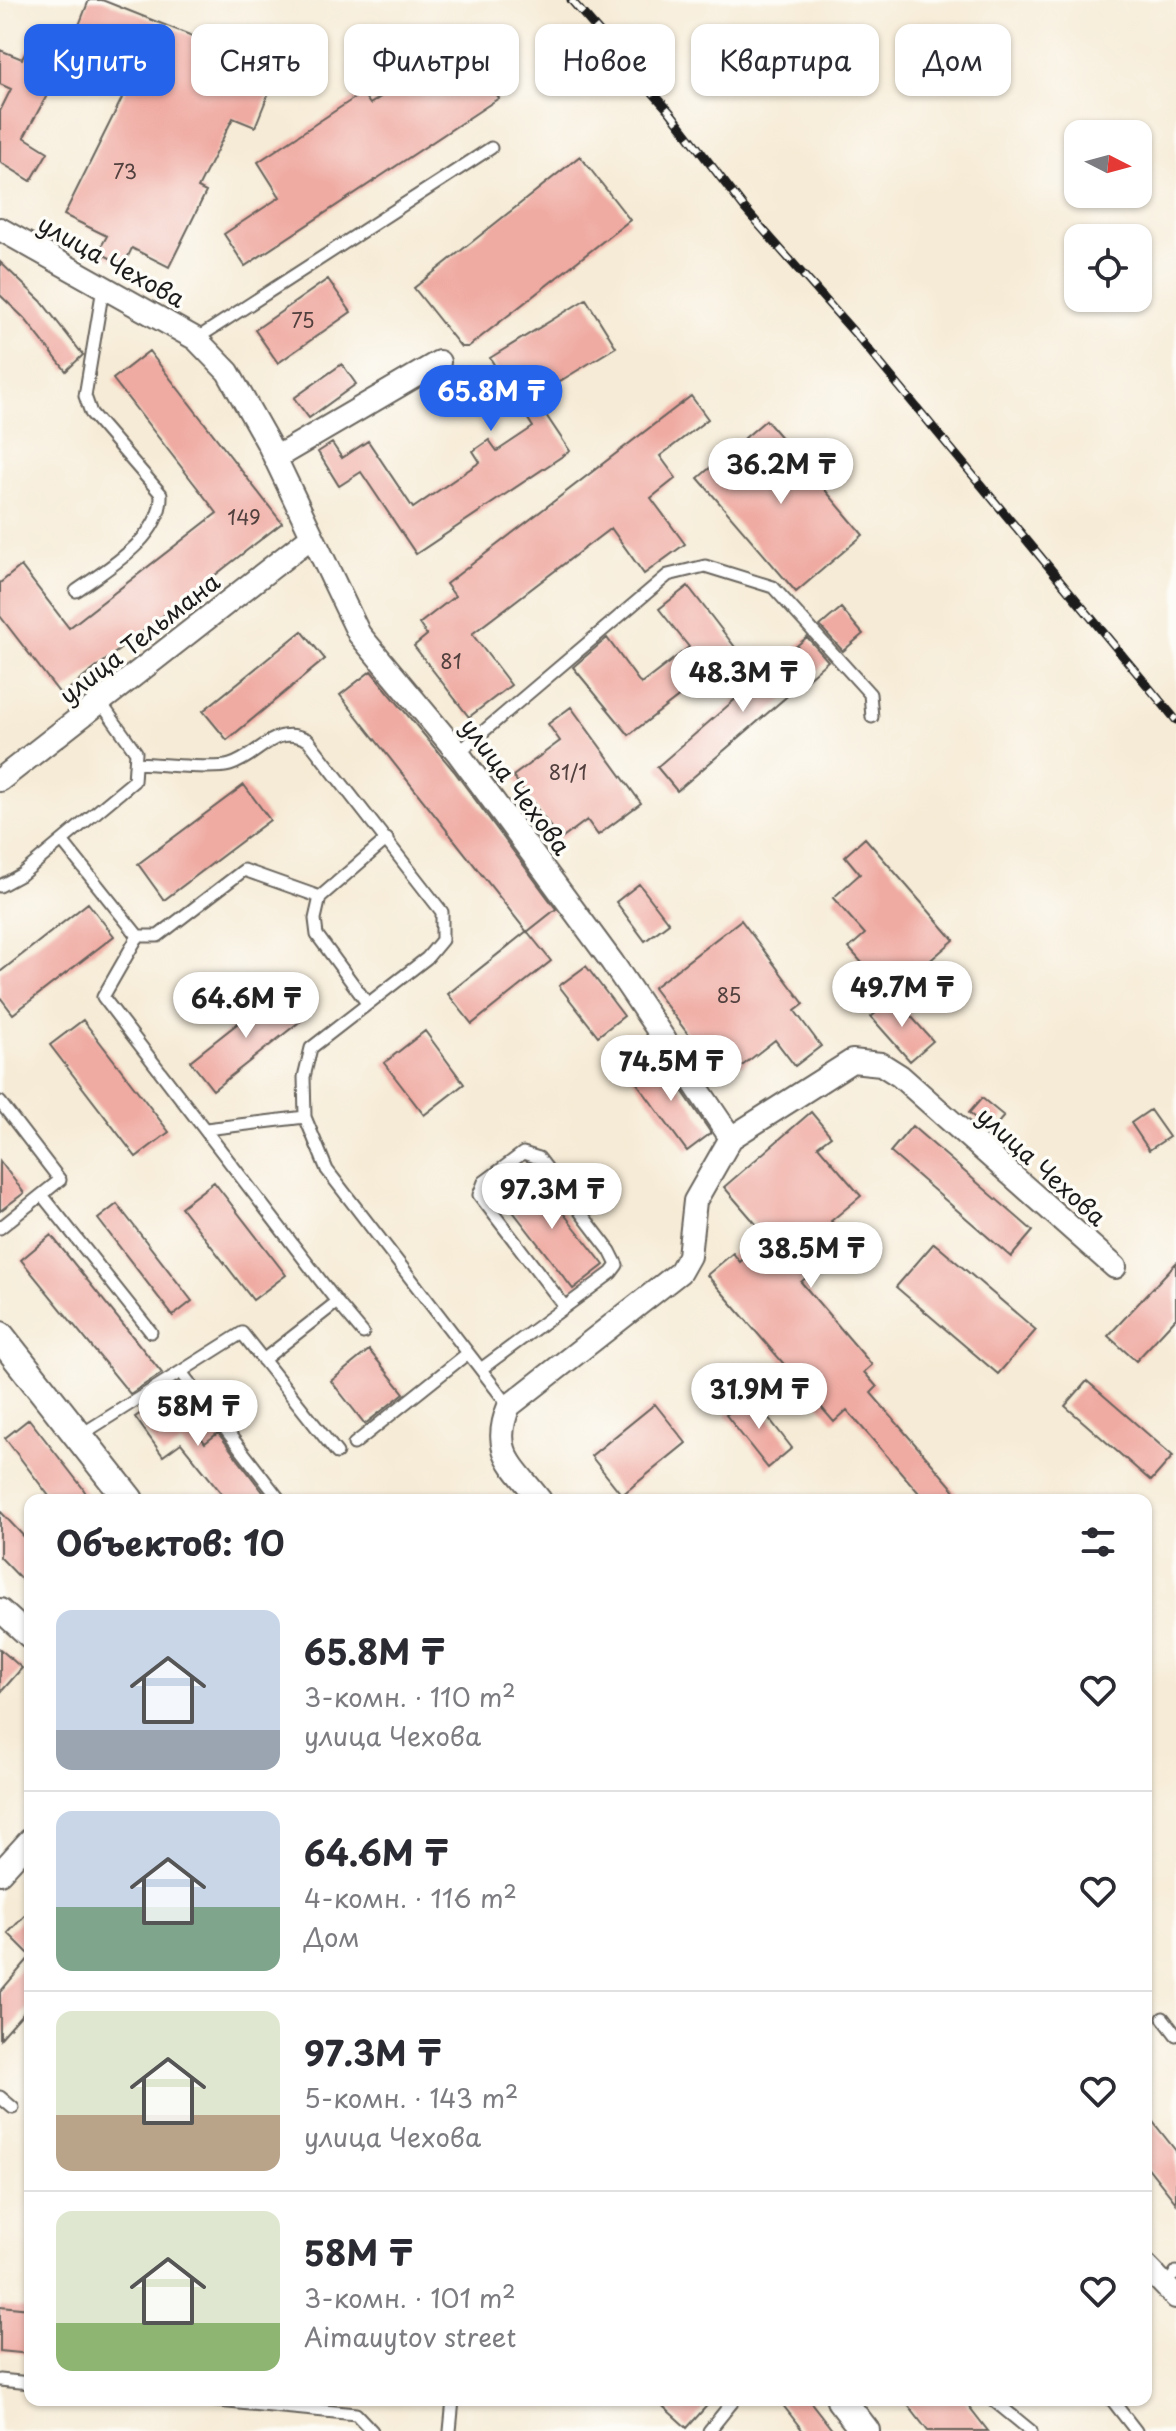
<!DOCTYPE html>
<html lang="ru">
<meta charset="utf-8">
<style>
:root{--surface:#fff;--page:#f2f2f3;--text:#2b2b33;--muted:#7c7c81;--line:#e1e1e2;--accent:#2563eb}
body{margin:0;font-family:"Playpen Sans",sans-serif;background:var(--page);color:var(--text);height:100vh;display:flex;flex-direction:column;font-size:30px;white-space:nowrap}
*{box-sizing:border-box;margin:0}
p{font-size:26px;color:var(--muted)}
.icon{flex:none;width:44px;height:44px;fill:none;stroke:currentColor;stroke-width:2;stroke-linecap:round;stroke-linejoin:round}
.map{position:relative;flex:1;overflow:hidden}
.panel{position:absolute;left:24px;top:1494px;width:1128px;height:912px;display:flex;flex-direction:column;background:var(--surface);border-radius:16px;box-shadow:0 2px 6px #0004}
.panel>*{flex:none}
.top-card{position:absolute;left:24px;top:24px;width:1128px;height:72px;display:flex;gap:16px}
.needle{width:52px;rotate:96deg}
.fabs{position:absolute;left:1064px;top:120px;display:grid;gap:16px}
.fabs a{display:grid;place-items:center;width:88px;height:88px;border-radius:16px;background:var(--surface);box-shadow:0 2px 6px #0004;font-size:40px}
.price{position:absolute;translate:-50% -68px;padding:0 18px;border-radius:28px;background:#fff;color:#222;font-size:26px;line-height:52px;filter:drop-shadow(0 2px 4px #0008)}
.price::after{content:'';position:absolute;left:50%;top:48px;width:24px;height:18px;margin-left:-12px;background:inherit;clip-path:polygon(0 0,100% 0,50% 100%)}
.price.on{background:var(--accent);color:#fff}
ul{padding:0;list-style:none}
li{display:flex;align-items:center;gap:24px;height:200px;padding:0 32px}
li+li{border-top:2px solid var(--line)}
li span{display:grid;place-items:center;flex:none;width:224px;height:160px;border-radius:16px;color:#555}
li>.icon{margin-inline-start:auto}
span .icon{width:96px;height:96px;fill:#fffc;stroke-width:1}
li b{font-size:34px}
h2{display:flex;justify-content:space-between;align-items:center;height:96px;padding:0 32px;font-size:34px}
.tag{padding:0 28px;border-radius:16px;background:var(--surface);box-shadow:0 2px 6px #0004;font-size:28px;line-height:72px}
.tag.on{background:var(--accent);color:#fff}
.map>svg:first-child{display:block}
.building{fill:#efaaa2}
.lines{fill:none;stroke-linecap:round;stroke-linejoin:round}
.service-casing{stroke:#68645d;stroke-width:15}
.minor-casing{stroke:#68645d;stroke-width:26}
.tertiary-casing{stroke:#68645d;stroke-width:32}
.service{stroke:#fff;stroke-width:11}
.minor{stroke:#fff;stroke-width:22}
.tertiary{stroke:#fff;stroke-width:28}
.rail-casing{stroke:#1c1c1c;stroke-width:9}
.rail{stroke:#fdfcf7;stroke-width:6;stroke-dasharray:18;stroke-linecap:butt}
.labels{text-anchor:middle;stroke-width:7;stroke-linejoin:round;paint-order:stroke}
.number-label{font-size:20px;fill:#51403e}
.street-label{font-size:24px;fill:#1c1c1c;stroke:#fdfcf7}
</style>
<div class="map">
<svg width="1176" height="2431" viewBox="0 0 1176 2431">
<rect width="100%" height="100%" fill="#fdfcf7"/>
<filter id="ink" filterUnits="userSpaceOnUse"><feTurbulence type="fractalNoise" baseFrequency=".0125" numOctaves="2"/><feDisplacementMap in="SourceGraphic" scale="16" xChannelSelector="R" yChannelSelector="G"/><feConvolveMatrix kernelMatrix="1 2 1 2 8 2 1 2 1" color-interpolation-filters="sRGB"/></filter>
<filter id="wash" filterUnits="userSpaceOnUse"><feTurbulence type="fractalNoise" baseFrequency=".006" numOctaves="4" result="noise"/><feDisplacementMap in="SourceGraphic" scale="32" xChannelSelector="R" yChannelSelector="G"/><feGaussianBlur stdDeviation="1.8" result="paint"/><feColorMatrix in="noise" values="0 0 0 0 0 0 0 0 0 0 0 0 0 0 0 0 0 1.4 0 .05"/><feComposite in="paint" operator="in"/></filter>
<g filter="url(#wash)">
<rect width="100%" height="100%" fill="#f6ebd6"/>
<g id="blocks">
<path class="building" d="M89,0h13l176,70 -23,57 -22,-9 -35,70 8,4 -37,75 -37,-19 -8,17 -26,-13 9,-16 -43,-21 68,-137 -64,-25z
M463,43l36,55 -254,168 -21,-32 56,-37 -22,-35 104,-69 8,11z
M28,48l34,20 -38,69 24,15 -17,29 -31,-19v-51l11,-22 -11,-5v-34l22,9z
M580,156l50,64 -162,127h-7l-47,-59z
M0,262l41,39 42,54 -17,16 -41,-52 -25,-24z
M328,279l23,33 -73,51 -23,-33z
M586,299l30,48 -82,50 36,54 -154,103 -55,-82 -22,14 -21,-34 14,-9 10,15 26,-17 45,67 67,-46 -7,-11 16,-11 8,11 36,-24 -43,-69z
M149,351l133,172 -221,172 -61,-79v-33l21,-17 48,62 148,-115 -104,-134z
M342,364l14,20 -47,34 -15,-20z
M691,396l17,23 -48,37 16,22 -25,20 34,46 -41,30 -33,-46 -139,106 39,51 -42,32 -55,-71 13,-11 -8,-11 36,-28 -9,-12z
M766,420l97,115 -67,57 -98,-114z
M688,586l50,65 -109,84 -56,-68 34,-29 34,46 48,-37 -30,-38z
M841,608l22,26 -20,17 -23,-25z
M302,631l23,28 -98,81 -24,-29z
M807,637l21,24 -151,130 -20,-24z
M371,671l83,100 102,138 -29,23 -187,-237z
M571,707l70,96 -43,32 -11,-15 -27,20 -47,-64 47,-35 -12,-17z
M244,785l26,35 -106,80 -26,-36z
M865,838l89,102 -64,55 -41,-47 16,-14 -32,-36 27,-24 -15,-18z
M639,884l30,39 -24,18 -29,-39z
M88,903l26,33 -101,78 -13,-17v-25z
M741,920l63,84 -9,7 26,35 -26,20 -20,-26 -33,26 -8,-9 -18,14 -63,-83z
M527,931l24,30 -79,63 -24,-30z
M586,966l38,50 -26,20 -39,-50z
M280,990l23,29 -90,71 -23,-29z
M894,997l39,44 -23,20 -39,-44z
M83,1020l86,112 -33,25 -86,-112z
M425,1031l39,53 -40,31 -40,-52z
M657,1054l54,79 -24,18 -56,-76z
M982,1098l22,18 -13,15 -22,-18z
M1150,1110l19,27 -20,13 -18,-27z
M811,1112l20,24 -13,10 43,50 -30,25 17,20 -47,41 71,83 -8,7 13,15 -6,6 92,107h-38l-78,-90 -13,12 -127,-147 26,-22 7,9 28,-24 -44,-51z
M912,1126l121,105 -22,26 -121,-105z
M0,1161l24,32 -24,18z
M531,1172l73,93 -31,24 -72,-93z
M214,1182l72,93 -33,25 -72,-93z
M117,1204l75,97 -19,15 -75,-97z
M51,1235l111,138 -32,21 -109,-134z
M934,1243l102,87 -38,44 -102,-87z
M1176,1263v55l-40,43 -28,-25z
M369,1350l35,43 -39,31 -34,-43z
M1087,1381l86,75 -22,25 -86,-75z
M168,1390l37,53 13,-10 51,67h-42l-46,-57 -18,13 -28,-39 9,-6 -3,-4z
M751,1395l41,53 -24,20 -42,-53z
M655,1404l31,39 -64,52 -31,-39z
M29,1419l53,68 8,13h-38l-47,-62z
M0,1511l30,32v45l-30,-31z
M0,1649l22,19 -22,25z
M30,1910v45l-22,-22z
M30,1957v48l-30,34v-47z
M1146,2113l30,38v52l-30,-38z
M0,2306l30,3v45l-30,-3z
M656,2400h56l-25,28z
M779,2400h30l24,31h-30z
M904,2400h60l24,31h-60z"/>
</g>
</g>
<g filter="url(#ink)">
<use href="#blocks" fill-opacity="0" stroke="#68645d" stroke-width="2"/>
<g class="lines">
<g class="service-casing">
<path id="service" d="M196,339l295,-191
M76,591c31,-22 87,-54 85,-97l-70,-81 -6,-17 18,-108
M458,753l210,-178 37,-9 68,21 97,107 2,23
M137,763c21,1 76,7 93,2 30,-9 43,-42 78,-25l134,172v28l-15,18 -116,90 -7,29 1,40 22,53 182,236
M62,841l76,95 -35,61 234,305
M0,886l22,-12 112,-93 2,-29 -35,-49
M320,897l67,-58
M138,936h20l86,-66 76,27 -5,22 2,16 50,68
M0,1102l60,78 -60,48
M206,1129l99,-12
M42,1195l109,137
M263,1360l74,-58 26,31
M481,1369l130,-96 6,-8 -7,-14 -71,-93 -16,-5 -39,29 -5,13 86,112
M181,1372l99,128
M79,1436l163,-103 95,120
M354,1444l114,-91
M1163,2018l13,17
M0,2097l13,11
M1174,2275l2,-3
M0,2380l30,3
M207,2400l149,14 16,17
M993,2400l38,31
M1112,2400l24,31
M450,2431l3,-31
M709,2431l25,-31"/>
</g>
<g class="minor-casing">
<path id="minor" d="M0,229l196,110 32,33 40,71 91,191 99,119 154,209 119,176
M275,458l164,-96
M0,780l311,-243
M540,1500c-27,-35 -50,-48 -31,-94l171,-134 9,-16 6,-55 36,-63 121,-77 29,3 19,12 215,191
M0,1610l30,27
M0,1873l30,-33
M1146,2266l30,31"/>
</g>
<g class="tertiary-casing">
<path id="tertiary" d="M0,1336l129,164
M841,2400l24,31"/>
</g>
<use href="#service" class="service"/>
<use href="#minor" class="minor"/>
<use href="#tertiary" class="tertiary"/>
<g class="rail-casing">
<path id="rail" d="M571,0l99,112 75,97 114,129 317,382"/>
</g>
<use href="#rail" class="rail"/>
</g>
</g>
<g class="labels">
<g class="number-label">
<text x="125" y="179">73</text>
<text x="303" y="328">75</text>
<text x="244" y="525">149</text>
<text x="451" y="669">81</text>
<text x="568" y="780">81/1</text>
<text x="729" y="1003">85</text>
</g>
<g class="street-label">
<text transform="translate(111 262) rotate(29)" y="8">улица Чехова</text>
<text transform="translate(140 639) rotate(-38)" y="8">улица Тельмана</text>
<text transform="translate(515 787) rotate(53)" y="8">улица Чехова</text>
<text transform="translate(1041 1167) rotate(42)" y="8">улица Чехова</text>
</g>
</g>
</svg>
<div class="fabs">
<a><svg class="needle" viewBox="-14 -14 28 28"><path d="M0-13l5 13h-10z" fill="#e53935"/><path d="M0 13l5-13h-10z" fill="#7c7c81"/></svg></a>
<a><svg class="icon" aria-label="locate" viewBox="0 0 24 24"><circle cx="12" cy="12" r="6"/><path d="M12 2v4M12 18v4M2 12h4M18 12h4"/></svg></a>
</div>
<b class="price on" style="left:491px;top:433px">65.8M ₸</b>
<b class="price" style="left:781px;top:506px">36.2M ₸</b>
<b class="price" style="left:743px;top:714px">48.3M ₸</b>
<b class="price" style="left:902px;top:1029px">49.7M ₸</b>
<b class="price" style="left:246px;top:1040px">64.6M ₸</b>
<b class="price" style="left:671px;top:1103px">74.5M ₸</b>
<b class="price" style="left:552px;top:1231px">97.3M ₸</b>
<b class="price" style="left:811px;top:1290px">38.5M ₸</b>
<b class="price" style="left:759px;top:1431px">31.9M ₸</b>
<b class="price" style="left:198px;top:1448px">58M ₸</b>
<div class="top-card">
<a class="tag on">Купить</a>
<a class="tag">Снять</a>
<a class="tag">Фильтры</a>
<a class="tag">Новое</a>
<a class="tag">Квартира</a>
<a class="tag">Дом</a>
</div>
<section class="panel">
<h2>Объектов: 10<svg class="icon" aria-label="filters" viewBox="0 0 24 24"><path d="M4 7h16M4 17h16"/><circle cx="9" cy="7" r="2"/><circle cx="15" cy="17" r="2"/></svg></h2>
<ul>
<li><span style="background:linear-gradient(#c9d6e8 75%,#9aa5b1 0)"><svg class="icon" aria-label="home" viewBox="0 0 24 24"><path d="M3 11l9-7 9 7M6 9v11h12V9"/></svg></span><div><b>65.8M ₸</b><p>3-комн. · 110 m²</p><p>улица Чехова</p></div><svg class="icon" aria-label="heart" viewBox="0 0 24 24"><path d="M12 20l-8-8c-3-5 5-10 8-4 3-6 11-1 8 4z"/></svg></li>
<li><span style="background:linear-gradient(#c9d6e8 60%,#7fa58c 0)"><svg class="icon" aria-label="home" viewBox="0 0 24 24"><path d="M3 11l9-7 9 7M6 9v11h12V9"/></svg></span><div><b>64.6M ₸</b><p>4-комн. · 116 m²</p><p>Дом</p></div><svg class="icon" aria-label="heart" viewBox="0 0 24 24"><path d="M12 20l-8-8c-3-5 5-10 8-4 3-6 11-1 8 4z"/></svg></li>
<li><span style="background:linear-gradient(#dfe7d0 65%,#b9a48a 0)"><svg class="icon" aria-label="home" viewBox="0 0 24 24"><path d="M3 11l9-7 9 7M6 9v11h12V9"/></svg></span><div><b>97.3M ₸</b><p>5-комн. · 143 m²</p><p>улица Чехова</p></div><svg class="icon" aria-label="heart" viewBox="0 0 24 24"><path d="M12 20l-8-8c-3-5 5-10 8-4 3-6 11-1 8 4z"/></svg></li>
<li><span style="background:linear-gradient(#dfe7d0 70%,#8fb573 0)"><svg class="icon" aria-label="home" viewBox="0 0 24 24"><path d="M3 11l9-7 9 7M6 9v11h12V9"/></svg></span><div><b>58M ₸</b><p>3-комн. · 101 m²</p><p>Aimauytov street</p></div><svg class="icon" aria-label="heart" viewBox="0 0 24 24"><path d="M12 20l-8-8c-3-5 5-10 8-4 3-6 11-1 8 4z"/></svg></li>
</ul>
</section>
</div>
